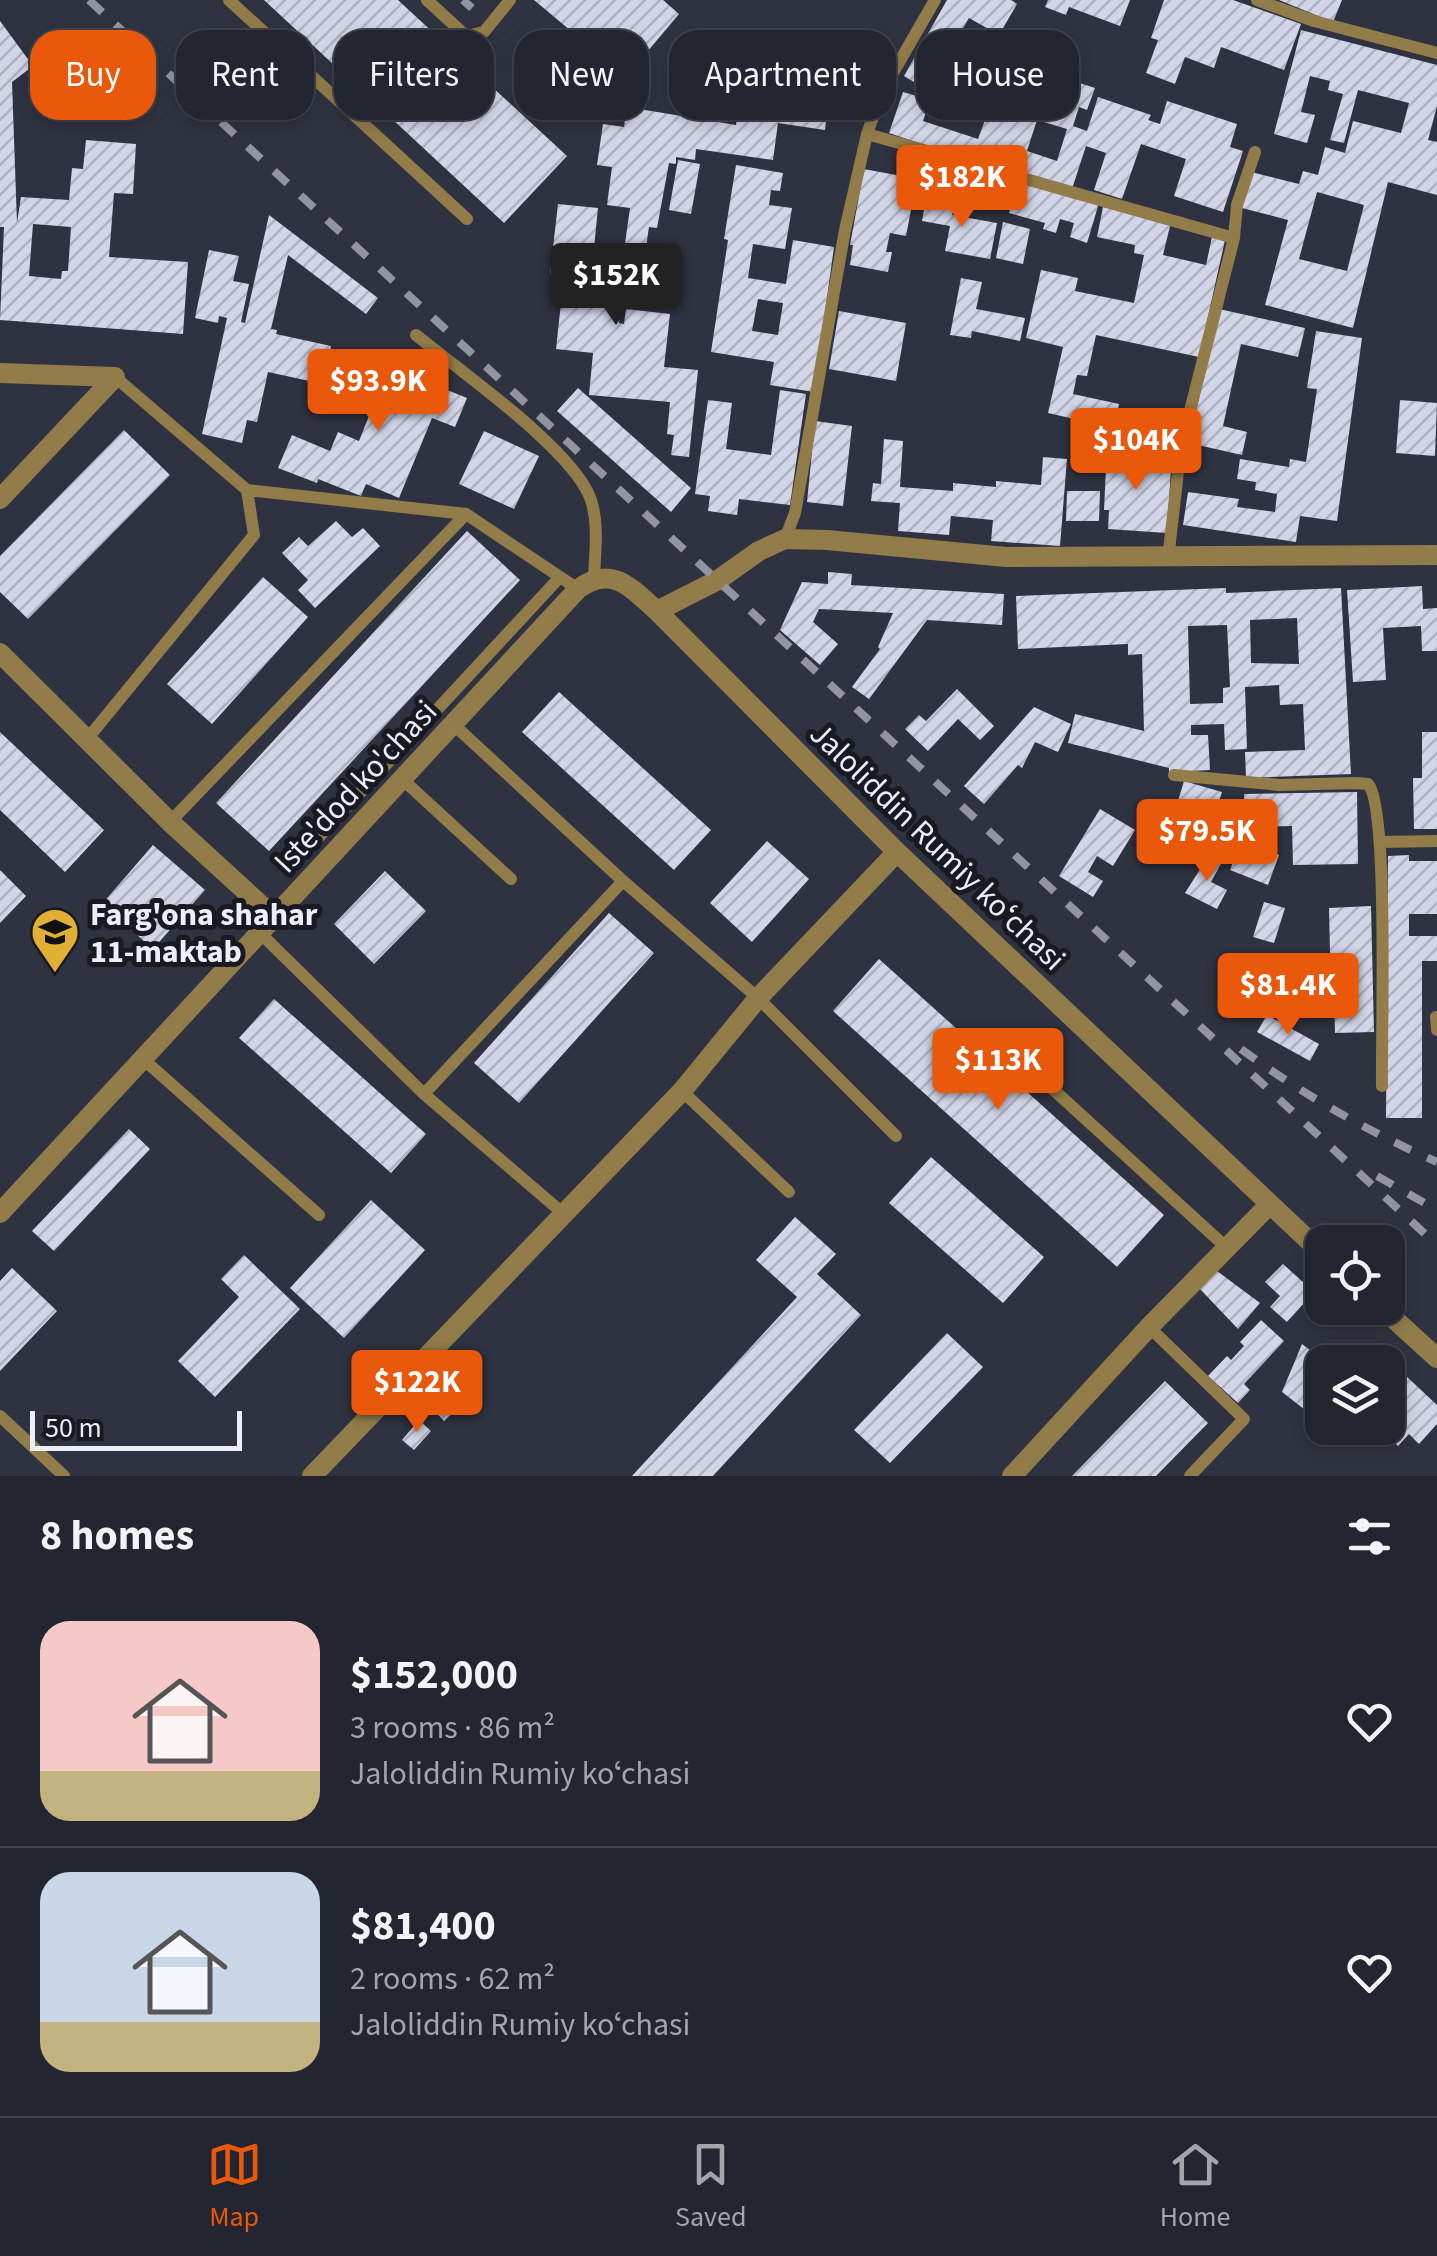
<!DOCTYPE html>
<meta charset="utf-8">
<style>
:root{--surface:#232630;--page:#2f323c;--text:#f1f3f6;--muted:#a3a5ab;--line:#40434c;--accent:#ea580c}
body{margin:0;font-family:"Source Sans 3",sans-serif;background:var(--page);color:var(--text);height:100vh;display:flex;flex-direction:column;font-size:38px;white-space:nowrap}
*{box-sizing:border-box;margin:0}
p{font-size:32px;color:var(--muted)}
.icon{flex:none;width:55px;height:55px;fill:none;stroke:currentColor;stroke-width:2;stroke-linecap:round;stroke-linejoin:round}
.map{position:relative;height:1476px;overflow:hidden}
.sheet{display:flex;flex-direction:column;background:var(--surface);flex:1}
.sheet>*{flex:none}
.top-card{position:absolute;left:30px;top:30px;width:1378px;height:90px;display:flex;gap:20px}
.fabs{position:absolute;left:1305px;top:1225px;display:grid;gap:20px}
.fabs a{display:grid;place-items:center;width:100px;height:100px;border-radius:20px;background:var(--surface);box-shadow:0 5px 15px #0003,0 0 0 2px var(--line);font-size:50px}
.scale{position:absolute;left:30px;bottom:25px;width:212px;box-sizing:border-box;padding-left:10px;border:5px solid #eceff8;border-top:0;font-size:28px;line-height:35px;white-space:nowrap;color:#eceff8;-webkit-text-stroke:8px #191a21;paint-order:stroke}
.price{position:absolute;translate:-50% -85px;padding:0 22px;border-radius:10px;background:var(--accent);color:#fff;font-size:32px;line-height:65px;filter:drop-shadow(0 2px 5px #0008)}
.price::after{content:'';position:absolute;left:50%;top:60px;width:30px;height:22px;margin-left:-15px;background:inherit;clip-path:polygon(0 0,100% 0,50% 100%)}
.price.current{background:#222;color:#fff}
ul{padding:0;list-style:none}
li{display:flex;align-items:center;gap:30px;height:250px;padding:0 40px}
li+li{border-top:2px solid var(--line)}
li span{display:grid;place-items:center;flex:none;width:280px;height:200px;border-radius:30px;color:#555}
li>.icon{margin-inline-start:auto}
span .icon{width:120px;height:120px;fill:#fffc;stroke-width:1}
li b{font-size:42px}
h2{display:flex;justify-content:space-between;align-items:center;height:120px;padding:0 40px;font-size:42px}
.tag{padding:0 35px;border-radius:30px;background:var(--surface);box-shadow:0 5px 15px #0003,0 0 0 2px var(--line);font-size:35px;line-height:90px}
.tag.current{background:var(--accent);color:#fff}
.tabs{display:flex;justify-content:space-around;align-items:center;height:140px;border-top:2px solid var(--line);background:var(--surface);font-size:28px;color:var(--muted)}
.tabs a{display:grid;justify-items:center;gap:5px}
.tabs .current{color:var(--accent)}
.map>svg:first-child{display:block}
.building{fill:url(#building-hatch);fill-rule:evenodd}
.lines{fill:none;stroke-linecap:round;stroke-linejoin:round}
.lane{stroke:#927c49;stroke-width:12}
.street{stroke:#927c49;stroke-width:20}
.rail{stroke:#9295a0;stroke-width:8;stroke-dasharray:18 18;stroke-linecap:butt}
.labels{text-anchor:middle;stroke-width:10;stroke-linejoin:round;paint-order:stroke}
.street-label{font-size:32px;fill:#eceff8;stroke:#191a21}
.poi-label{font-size:32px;font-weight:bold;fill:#eceff8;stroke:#191a21;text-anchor:start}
</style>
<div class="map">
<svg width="1437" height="1476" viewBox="0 0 1437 1476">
<defs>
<pattern id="building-hatch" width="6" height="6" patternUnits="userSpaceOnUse" patternTransform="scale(2.5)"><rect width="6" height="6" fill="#d1d5e7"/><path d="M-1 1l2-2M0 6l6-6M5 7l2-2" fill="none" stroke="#aeb2c0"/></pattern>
</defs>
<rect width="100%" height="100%" fill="#2f3240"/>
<path class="building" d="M264,0h134l169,156 -63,67z
M534,0h129l16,14 -53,63z
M947,0h64l6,4 -18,31 -30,-17 -18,30 15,9 -24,42 -38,-23z
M1048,0h82l-10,26 -51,-19 -3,8 -21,-8z
M1164,0h69l68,24 -17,46 -63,-23 -7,21 -29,-11 -10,27 -29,-11 12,-33 -7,-2z
M1279,0h63l-9,22z
M0,21l33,45 -21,16 5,141 4,-26 48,3 3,-32 11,1 3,-29 50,4 -3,50 -19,-1 -5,64 79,5 -5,72 -183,-14 4,-93h-4zM33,224l38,3 -3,44h-6l-1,8 -32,-3z
M1301,30l136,35v41l-9,34 9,2v53l-49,-13 -35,146 -88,-23 23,-85 -46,-12 9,-36 48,12 4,-13 15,4 7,-28 20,6 8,-32 48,12 8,-30 -51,-13 -14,53 -14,-3 13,-46 -15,-4 2,-9 -20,-5 -9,36 14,3 -8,28 -33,-9zM1317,192l47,13 -17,66 -48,-12z
M986,71l37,13 -2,4 24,8 7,-22 43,14 -8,22 -8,-3 -6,19 14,5 11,-34 53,18 -3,5 12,4 7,-23 70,23 -7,23 13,4 -20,61 -49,-16 12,-37 -45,-15 -19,55 -28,-9 12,-37 -20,-7 -14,43 -54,-13 -129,-43 14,-41 27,8 -7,21 55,18 7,-19 7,2 9,-28 -21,-6zM1037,120l30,9 -10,32 -30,-10z
M742,82l87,12 -4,36 -47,-7 -5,37 -77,-11 -1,11 -19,-3v7l-7,-1 -12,65 -8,-1 -5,34 -21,-3 7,-50 -23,-3 5,-38 -15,-2 6,-41 21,3 3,-20 109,18z
M678,160l22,4 -9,50 -22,-4z
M940,160l71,17 -8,31 -71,-17z
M736,165l47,8 -3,18 -9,-1 -2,15 23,3 -7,41 -32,-5 -5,34 38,6 7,-44 41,7 -20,145 -44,-7 4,-23 -63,-10 17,-112 -4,-1zM758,299l25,4 -5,32 -26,-4z
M864,169l53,10 -11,57 -16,-3 -4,19h6l-4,20 -38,-7 3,-20h-3z
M1020,179l79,24 -12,40 -17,-6 4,-14 -14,-4 -4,14 -13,-4 2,-6 -36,-10z
M926,199l28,5 -2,11 45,8 -7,36 -45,-8 5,-25 -28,-5z
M558,204l40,4 -5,50 32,3 -6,62 5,1 2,-15 44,5 -6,53 34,3 -9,87 -18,-2 3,-20 -7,-1 3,-32 -81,-7 4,-42 -37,-4 8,-74 -14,-1z
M1103,207l68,15 -8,33 43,10 6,-28 13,3 -26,117 -103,-22 -9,41 -10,-1 -4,19 46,10 -5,24 -66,-15 15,-66 -37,-9 15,-68 37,8 -3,13 59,12 10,-48 -10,-2 1,-8 -38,-8z
M269,215l109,83 -12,16 -78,-59 -17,74 6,1 -1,4 55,12 -8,38 -55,-12 -11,50 -10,-2 -5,23 -40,-9 25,-116 -8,-2 -1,7 -23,-5 14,-68 30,6 -6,25 16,3 -8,38 4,1z
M1003,222l27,7 -7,35 -27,-6z
M961,278l21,4 -6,27 49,9 -5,23 -48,-10 -1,7 -21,-3z
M1219,309l86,19 -7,29 -57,-13 -18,82 24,6 -5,23 -53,-12z
M839,311l67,12 -10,58 -67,-12z
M1316,331l46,7 -25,183 -37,-5 -4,26 -113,-17 5,-33 51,7 -2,8 38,5 2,-18 -22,-4 1,-8 -19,-3 3,-20 49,8 1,-8 16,3 11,-73 -10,-1z
M356,353l111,45 -12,29 -23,-9 -33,80 -33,-14 -5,12 -43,-17 -1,4 -39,-15 14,-33 38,16 8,-19 21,9 22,-55 -33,-13z
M578,388l113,100 -20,24 -114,-101z
M780,390l26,4 -16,111 -51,-6 -2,16 -29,-4 2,-15 -15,-2 13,-94 24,3 -6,46 45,6z
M1400,400l37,3 -2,53 -39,-3z
M815,421l37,5 -9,80 -36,-4z
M124,430l46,45 -142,144 -28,-27v-36z
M484,431l55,25 -25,53 -55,-25z
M884,439l19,2 -3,46 53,4v-8l43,4v-6l45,4 2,-28 24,2 -7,87 -69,-5 2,-21 -42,-4 -2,19 -51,-4 2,-28 -29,-2 2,-18 8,1z
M1107,446l28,2 -1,18 37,2 -4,65 -59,-4 1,-19h-5z
M1067,491h33l-1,30h-33z
M336,521l16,16 11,-9 17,18 -65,62 -17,-18 10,-10 -26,-27 17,-16 9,9z
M467,531l53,49 -251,271 -53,-48z
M828,572l24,2 -1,11 153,9 -2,31 -75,-5 -58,79 -17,-12 28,-38 -2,-2 15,-34 -74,-4 -6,13 25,22 -18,21 -40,-35 22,-48 26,2z
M263,577l45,40 -96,107 -45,-40z
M1422,586l1,23 14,-1v43h-15l-1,-25 -38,2 3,52 -33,2 -6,-92z
M1226,588v5l115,-5 10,186 -105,4 -1,-26 60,-2 -2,-46 -23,1 -1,-20 -34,2 2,62 -22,1 -1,-26 -33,1v10h17l2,35 -41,2v-4l-101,-25 7,-29 69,17 -2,-77 -14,1v-11l-110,5 -2,-53zM1297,618l2,46 -48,-1 -1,-43zM1227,625l3,62 -7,1v15l-33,1 -2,-78z
M957,689l37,37 -14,14 -22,-21 -30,32 -23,-22 14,-14 7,6z
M559,692l152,138 -37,40 -152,-138z
M1034,707l37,17 -13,28 -23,-10 -13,26 -4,-3 -34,39 -20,-18z
M0,732l104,98 -39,42 -65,-62z
M1422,732h15v97h-23l-1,-51h9z
M1184,781l38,11 -6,18 -13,-4 -6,20 12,4 -7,22 -36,-11z
M1357,792l1,72 -65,1 -1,-39 -47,1 -1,-33z
M1100,809l35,21 -22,36 -16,-10 -9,16 15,9 -10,16 -34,-21z
M767,841l42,38 -57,63 -42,-39z
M1241,841l38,14 -11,30 -38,-15z
M153,845l52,45 -52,59 -51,-45z
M1209,855l13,7 -11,20 16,8 -10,19 -32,-16z
M1409,855v6h28v53h-28v22h28v25h-15v157h-36l2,-262z
M0,870l26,26 -26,27z
M385,871l41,40 -52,53 -40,-40z
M1264,902l21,6 -11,35 -21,-6z
M1371,906l3,126 -39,1 -1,-36h-3l-2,-89z
M609,913l45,40 -135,150 -45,-40z
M879,959l285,256 -47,52 -284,-256z
M1247,960l28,16 -10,18 -28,-17z
M274,999l152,135 -35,39 -152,-135z
M1267,1015l52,29 -9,17 -53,-29z
M129,1129l21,20 -96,102 -22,-20z
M931,1157l113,100 -41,46 -114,-100z
M371,1200l54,50 -81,88 -54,-50z
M795,1217l41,37 -19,20 44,41 -148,161h-81l165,-179 -41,-37z
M244,1255l56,54 -85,88 -37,-36 61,-64 -18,-18z
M1283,1264l31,28 -27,30 -17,-15 10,-11 -15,-14z
M12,1268l45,43 -57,60v-90z
M1217,1271l43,32 -22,26 -38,-40z
M1261,1320l23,21 -40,43 6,6 -12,13 -30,-27 19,-20 4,4 13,-14 -4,-4z
M947,1333l36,34 -93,96 -36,-33z
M1302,1344l24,18h-4v61l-40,-31z
M1405,1375l32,30v19l-18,20 -10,-10 -11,12 -20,-18h10v-12l11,-12 -11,-10z
M1165,1381l43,42 -52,53h-84z
M454,1387l12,13 -22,21 -12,-13z
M419,1420l12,11 -17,19 -12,-10z"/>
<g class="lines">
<path class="lane" d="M229,0l238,219
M427,0l39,36 18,-4 26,-32
M1257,0l57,21 123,32
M867,134l367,104
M416,335c43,35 159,116 175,165 8,25 4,52 3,78
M115,377l132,113 219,24
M785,539l10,-26 50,-283 22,-96 15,-42 53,-92
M1168,559l13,-113 53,-208 3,-33 18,-53
M453,724l170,157 135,117 138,138
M88,738l166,-203 -7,-45
M1174,775l105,10 77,-2 12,1c21,22 13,256 14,302
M402,779l109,100
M170,822l296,-308 112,75
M1380,842l57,-1
M293,865l267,-288
M260,933l164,161 141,121
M1436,1017l1,13
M143,1059l176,156
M1045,1082l182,166
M682,1091l107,101
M424,1094l199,-213
M1149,1327l95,92 -54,57
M0,1416l64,60"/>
<path class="street" d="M0,373l115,4
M0,499l115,-122
M657,611l61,-31 41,-29 26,-12 42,1 179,17 431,-2
M0,653l170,169 104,95
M0,1213l578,-624c34,-25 53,-1 79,22l240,241 425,401
M1382,1308l55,50
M312,1476l370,-385 76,-93 139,-146
M1012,1476l137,-149 120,-122"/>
<path class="rail" d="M89,0l1348,1245
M463,0l9,8
M1241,1049c61,45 126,82 196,113
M1377,1176l60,34"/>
</g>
<defs>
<g id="school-pin" transform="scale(2.5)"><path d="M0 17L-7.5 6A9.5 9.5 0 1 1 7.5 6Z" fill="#dfb034" stroke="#191a21"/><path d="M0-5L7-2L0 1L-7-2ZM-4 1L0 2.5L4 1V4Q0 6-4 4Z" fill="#111"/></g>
</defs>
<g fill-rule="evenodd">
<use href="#school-pin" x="55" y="932"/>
</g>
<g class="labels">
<g class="street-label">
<text transform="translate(355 786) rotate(-47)" y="11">Iste'dod ko'chasi</text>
<text transform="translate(938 846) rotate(44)" y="11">Jaloliddin Rumiy koʻchasi</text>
</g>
<g class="poi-label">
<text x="90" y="925">Farg'ona shahar<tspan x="90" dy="37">11-maktab</tspan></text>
</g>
</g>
</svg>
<div class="fabs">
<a><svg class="icon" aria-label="locate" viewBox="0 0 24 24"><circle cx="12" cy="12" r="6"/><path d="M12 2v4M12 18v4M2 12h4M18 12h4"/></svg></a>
<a><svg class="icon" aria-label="layers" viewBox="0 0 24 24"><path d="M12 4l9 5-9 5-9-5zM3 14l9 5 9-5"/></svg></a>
</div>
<div class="scale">50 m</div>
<b class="price" style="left:962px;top:230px">$182K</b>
<b class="price current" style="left:616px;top:328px">$152K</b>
<b class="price" style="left:378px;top:434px">$93.9K</b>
<b class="price" style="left:1136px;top:493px">$104K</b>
<b class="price" style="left:1207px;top:884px">$79.5K</b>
<b class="price" style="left:1288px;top:1038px">$81.4K</b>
<b class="price" style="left:998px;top:1113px">$113K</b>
<b class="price" style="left:417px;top:1435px">$122K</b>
<div class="top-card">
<a class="tag current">Buy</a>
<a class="tag">Rent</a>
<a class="tag">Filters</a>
<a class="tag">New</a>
<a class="tag">Apartment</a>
<a class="tag">House</a>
</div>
</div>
<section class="sheet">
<h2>8 homes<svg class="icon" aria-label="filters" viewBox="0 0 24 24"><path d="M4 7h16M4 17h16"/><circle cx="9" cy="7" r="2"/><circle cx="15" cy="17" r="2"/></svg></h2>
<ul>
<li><span style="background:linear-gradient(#f6c9c9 75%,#c2b280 0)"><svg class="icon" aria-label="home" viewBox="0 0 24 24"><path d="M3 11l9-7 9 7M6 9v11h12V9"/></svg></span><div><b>$152,000</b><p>3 rooms · 86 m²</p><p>Jaloliddin Rumiy koʻchasi</p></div><svg class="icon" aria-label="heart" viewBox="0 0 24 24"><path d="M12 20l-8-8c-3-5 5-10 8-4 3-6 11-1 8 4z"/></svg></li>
<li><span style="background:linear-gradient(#c9d6e8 75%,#c2b280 0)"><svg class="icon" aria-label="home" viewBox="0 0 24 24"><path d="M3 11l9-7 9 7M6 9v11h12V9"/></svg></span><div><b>$81,400</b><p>2 rooms · 62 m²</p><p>Jaloliddin Rumiy koʻchasi</p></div><svg class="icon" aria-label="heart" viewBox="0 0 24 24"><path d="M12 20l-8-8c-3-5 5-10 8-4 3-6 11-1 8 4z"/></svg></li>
</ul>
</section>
<nav class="tabs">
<a class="current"><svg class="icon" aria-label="map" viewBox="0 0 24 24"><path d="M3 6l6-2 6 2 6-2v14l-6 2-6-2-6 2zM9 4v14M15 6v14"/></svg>Map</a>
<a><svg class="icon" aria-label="saved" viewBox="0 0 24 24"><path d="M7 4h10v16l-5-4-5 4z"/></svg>Saved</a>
<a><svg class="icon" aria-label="home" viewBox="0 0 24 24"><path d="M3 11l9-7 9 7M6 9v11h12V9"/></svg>Home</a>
</nav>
